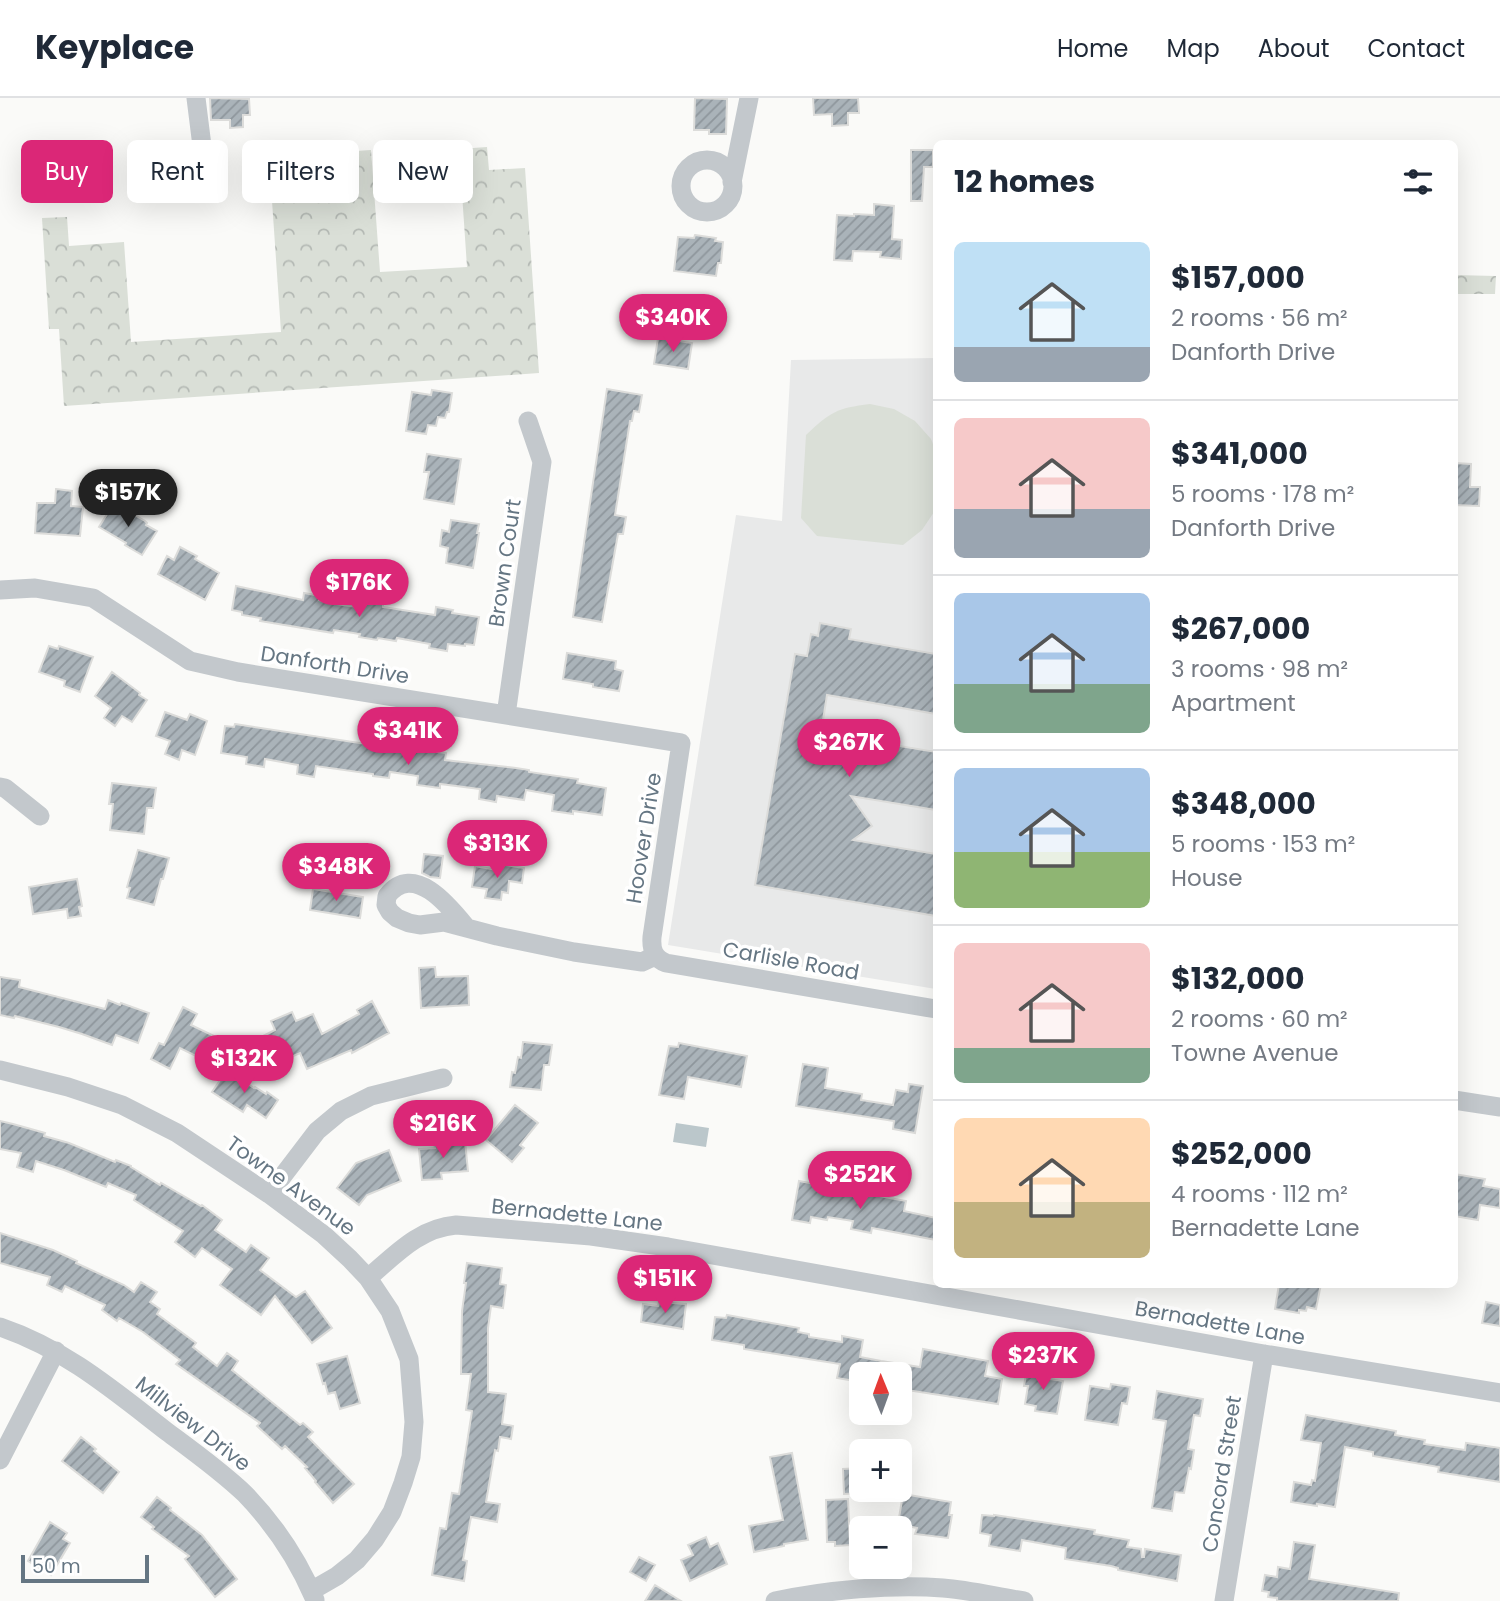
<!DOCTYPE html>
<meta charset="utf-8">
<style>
:root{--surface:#fff;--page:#f2f2f3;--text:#1f2937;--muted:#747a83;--line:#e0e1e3;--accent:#db2777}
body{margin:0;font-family:Poppins,sans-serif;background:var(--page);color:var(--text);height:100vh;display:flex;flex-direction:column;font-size:26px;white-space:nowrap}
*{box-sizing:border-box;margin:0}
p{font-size:23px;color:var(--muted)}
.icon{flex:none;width:38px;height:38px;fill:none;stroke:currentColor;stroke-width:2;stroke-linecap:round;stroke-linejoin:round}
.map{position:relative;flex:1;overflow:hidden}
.details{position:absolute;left:933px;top:42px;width:525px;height:1148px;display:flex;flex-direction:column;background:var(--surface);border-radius:10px;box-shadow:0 7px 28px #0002}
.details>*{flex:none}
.banner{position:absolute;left:21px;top:42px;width:665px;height:63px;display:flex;gap:14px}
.needle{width:46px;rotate:359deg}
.buttons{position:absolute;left:849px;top:1264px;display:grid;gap:14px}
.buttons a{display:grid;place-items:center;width:63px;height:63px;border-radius:10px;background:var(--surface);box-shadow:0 7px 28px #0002;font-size:35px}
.scale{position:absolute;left:21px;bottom:18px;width:128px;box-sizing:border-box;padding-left:7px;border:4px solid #657683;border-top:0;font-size:19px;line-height:24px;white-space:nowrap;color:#657683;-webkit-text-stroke:5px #fff;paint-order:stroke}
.price{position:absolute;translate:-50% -60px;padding:0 16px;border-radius:24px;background:var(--accent);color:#fff;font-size:23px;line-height:46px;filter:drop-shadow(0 2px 4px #0008)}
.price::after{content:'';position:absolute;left:50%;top:42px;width:21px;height:16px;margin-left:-10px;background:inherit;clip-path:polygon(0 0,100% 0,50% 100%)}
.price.on{background:#222;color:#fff}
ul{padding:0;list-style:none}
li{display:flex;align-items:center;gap:21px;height:175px;padding:0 21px}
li+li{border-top:2px solid var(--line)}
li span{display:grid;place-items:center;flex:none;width:196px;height:140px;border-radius:10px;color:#555}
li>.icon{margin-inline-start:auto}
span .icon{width:84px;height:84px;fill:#fffc;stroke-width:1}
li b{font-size:30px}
h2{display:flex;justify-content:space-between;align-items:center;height:84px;padding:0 21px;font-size:30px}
.pill{padding:0 24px;border-radius:10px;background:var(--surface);box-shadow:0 7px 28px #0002;font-size:24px;line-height:63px}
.pill.on{background:var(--accent);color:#fff}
header{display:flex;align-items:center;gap:42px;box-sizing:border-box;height:98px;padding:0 35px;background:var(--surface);border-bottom:2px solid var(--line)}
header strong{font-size:33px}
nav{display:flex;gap:38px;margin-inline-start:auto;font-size:24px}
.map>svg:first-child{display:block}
.built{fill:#e8e9e9}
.forest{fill:url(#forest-crowns)}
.garden{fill:#dadfd7}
.water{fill:#bbc7cb}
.building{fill:url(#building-hatch);stroke:#dcdcda;stroke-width:2}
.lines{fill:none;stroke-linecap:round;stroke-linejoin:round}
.minor{stroke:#c3c8cc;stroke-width:19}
.labels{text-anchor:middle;stroke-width:7;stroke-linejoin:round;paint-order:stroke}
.street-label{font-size:21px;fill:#657683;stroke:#fff}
</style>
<header>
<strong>Keyplace</strong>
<nav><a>Home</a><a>Map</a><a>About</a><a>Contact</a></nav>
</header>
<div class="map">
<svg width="1500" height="1503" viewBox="0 0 1500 1503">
<defs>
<pattern id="forest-crowns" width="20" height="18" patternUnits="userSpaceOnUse" patternTransform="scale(1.75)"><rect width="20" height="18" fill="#dadfd7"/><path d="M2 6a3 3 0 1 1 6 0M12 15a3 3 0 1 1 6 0" fill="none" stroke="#b4b9b4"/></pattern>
<pattern id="building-hatch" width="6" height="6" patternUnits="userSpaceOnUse" patternTransform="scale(1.75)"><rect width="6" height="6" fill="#aab3b9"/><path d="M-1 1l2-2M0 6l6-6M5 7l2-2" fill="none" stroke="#8e969c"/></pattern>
</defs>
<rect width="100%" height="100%" fill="#fafaf8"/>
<path class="built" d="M936,260v631l-268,-44 68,-430 46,6 9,-161z"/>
<path class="forest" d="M487,49l2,23 36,-2 14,205 -475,33 -5,-77h-10l-7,-111 25,-1 2,29 55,-4 7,100 150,-10 -12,-175 102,-7 9,122 87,-5 -8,-118z
M1454,177l42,1 -1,18h-41z"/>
<path class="garden" d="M870,306l24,5 21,12 16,18 5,13v57l-14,21 -19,15 -86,-9 -16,-18 5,-83c24,-23 31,-27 64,-31z"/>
<path class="water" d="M676,1025l33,5 -3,19 -33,-5z"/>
<path class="building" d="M210,0l39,1 1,16h-7v12l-13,1v-8h-19z
M695,0l32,1 -1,35h-17v-4h-15z
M813,0h45l1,15h-11v12l-16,1v-12l-18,1z
M911,52h22v17h-9l-2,34h-11z
M186,66l1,2 26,-1 1,27h-17v5l-48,2 -1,-34z
M874,106l20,2 -2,33 10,1 -1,19 -21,-2 1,-5 -28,-1 -1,10 -18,-1 3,-45 17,1v-2l20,1z
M695,137l21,3 -1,3 8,1 -2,21h-3l-2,13 -42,-5 4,-34 16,1z
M658,240l34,5 -4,26 -34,-5z
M607,291l35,6 -3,17 -5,-1 -2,10h-2l-15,94 11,2 -3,17h-5l-16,88 -29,-5z
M432,292l20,3 -3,19h-2l-2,6 -7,-1 -2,9 -8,-1 -2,9 -20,-3 6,-39 19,3z
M427,356l34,5 -7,45 -30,-5 5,-27h-5z
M1454,365l17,1 -1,23h10l-1,19 -25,-1z
M56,391l16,2 -1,15 12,1 -3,29 -45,-3 2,-30h18z
M114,405l31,18 2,2 -1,2 11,6 -15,24 -17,-10 1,-2 -27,-16z
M451,422l28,4 -2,9h2l-6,35 -27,-5 2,-15 -8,-2 2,-16 7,2z
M180,449l17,9 -2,3 24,14 -14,27 -47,-26 9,-18 7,4z
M236,488l67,14 1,-7 16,3 -1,4 10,3 34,5 2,-8 18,3v4l52,8 1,-8 17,3 -1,3 27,4 -5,28 -9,-1v2l-17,-2 -1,7 -18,-3 1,-4 -33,-6 -1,3 -18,-3 -1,2 -18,-3 1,-3 -26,-4 -1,3 -73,-12 1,-3 -19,-3v-3l-10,-2z
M820,525l31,6 -2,10 87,15v60l-109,-19 -6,38 115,19v58l-85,-14 21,30 -19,14 83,14v62l-181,-31 40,-231 12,2 4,-22 7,2z
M49,548l9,3 1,-3 34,11 -13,35 -16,-6 1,-5 -26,-9z
M567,555l49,8 -1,8 8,2 -4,20 -26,-4v-3l-30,-5z
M112,574l28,21 -1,2 8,5 -15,22 -10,-6 -7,10 -11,-8 7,-10 -16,-12z
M165,614l22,8 3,-6 17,7 -12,34 -13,-5 -3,10 -14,-6 5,-13 -14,-5z
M235,626l177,27 1,-2 33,4 -1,7 71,8 13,2v2l49,7 -1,4 29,5 -4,27 -29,-4v3l-21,-3 2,-16 -28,-5 -2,10 -27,-4 -1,6 -17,-3 1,-10 -40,-5v4l-23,-3 1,-9 -28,-4 -1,6 -16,-2v-2l-57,-8 -2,11 -17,-3 1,-9 -33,-6 -1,8 -18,-3 1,-7 -26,-4 4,-27 9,1z
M112,685l44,5 -3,20h-6l-3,26 -34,-4 3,-26h-4z
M303,751l16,2 -3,16 -16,-2z
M138,752l31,8 -6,21h-2l-7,26 -27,-7 3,-10 -3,-1z
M424,756l19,2 -3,22 -10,-1 -8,-4z
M498,766l26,4 -2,15 -13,-2 -1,12 -6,-1 -1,8 -16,-2 2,-9 -15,-2 3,-21 22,4z
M77,781l5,27 -3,1 2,9 -13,2 -1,-9 -34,5 -4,-27z
M313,791l50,8 -3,21 -50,-8z
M435,869l1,10 32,-1 1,29 -48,3 -2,-40z
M0,879l20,3 -1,7 86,22 3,-9 12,5 1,-2 28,10 -11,30 -22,-8 -4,10 -30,-11 -23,-7 -44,-11 -1,2 -14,-3z
M372,903l17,32 -37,20 -1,-3 -44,19 -7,-16 -25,11 -12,-28 12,-6 -4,-9 21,-9 4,9 17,-7 9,20 37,-20 -2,-4z
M183,909l14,7 -6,11 23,11 -12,23 -22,-11 -10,21 -19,-10 8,-16 5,2z
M523,944l29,3 -3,20h-5l-3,25 -31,-3 2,-15 3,1 3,-16 3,1z
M679,945l68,13 -6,31 -53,-10 -4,22 -25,-4 10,-49 9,1z
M803,966l25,4 -3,20 37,6 -1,6 32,5 3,-15 12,2 1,-8 14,2 -8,47 -22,-4 1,-8 -98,-15z
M227,972l27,18 1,-1 11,7 1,-2 11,8 -12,18 -19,-13 -4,7 -31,-20z
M515,1007l23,18 -18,22 4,3 -12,14 -26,-22z
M0,1023l13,3 32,9 -1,3 25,7 46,19 1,-2 15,6v1l29,18 1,-2 40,23 1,-1 20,15 -7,10 31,22 5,-7 18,13 -9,12 36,27 9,-6 27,37 -20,15 -37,-47 -14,19 -41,-30 12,-16 -30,-21 -7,9 -20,-15 8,-11 -49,-31 2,-5 -28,-12 -2,4 -42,-17 -28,-9 -3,11 -16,-5 4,-14 -21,-4z
M465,1043l3,30 -27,2 1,6 -20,1 -3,-31 16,-1 -1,-4z
M389,1052l12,31 -34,14 -8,10 -22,-17 19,-25z
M1454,1076l31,5 -2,7 17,3v19l-20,-3 -2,15 -24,-4z
M799,1083l107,20 -2,10 32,7v22l-64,-12 -1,5 -20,-4 2,-8 -25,-4 -1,3 -16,-3 -1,6 -18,-3z
M0,1135l53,17 24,11 -1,2 48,22 10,7 7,-10 16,10 -7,10 10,7 -3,5 39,29 -3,4 24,19 10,-13 11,8 -6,9 68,55 3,-2 10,9 -5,5 46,47 -21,19 -18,-21 1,-1 -11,-13 2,-1 -22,-21 -3,3 -25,-23 3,-3 -84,-59 4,-4 -37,-28 -24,-14 -2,3 -15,-11 3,-5 -40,-19 -3,6 -15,-7 3,-8 -50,-14z
M467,1165l35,5 -2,16 6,1 -3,23 -12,-2 -3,22v64l18,2 -4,30 11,2 -2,13 -11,-2 -2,14 -3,-1 -9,52 14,2 -3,18 -26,-5 -8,43 4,1 -3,20 -32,-6 8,-47 6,1 6,-36 7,1 13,-83 -6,-1 5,-36h-10l1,-63 4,-28h-2z
M1279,1186h42l-5,25 -9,-2 -1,4 -7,-1v3l-24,-4z
M659,1204l27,2 -3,25 -42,-7 2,-18 15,2z
M1486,1204l14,3v21l-18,-3z
M727,1217l72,13 -1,4 11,2v3l33,5v-6l21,4 -3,17 21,4 39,6 3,-18 65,12 -3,15 17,3 -4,25 -98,-15v-15h-39v8l-24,-4 3,-14 -96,-15v-4l-32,-5 3,-23 11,1z
M347,1258l13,47 -20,6 -5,-17 -7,2 -3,-11 -2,1 -6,-20z
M1027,1270l16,3 -1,7 21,3 -6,33 -22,-3 1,-5 -11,-2 3,-18h-4z
M1111,1286l19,3 -3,17 -5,-1 -4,22 -33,-5 5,-34 20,3z
M1157,1293l46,8 -3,17 -6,-1 -6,34 6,1 -3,19 -2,-1 -5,25 -9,-1 -3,19 -20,-3 14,-87 -13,-2z
M1306,1317l90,16 -1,4 30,5 -1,4 41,6 1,-7 34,5v34l-62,-10 1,-5 -66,-11v-4l-28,-5 -10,60 -18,-3v2l-26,-4 3,-20 17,3 1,-5 3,1 6,-38 -20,-3z
M81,1339l15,12 -2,2 25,21 -16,21 -41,-32z
M792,1355l16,87 -24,4v2l-30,6 -5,-26 34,-6 -13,-63z
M861,1370v25l-17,1 -1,-25z
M903,1396l48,8 -2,13h3l-4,23 -33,-4 2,-6 -19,-4z
M157,1399l14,11 -1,2 32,25 35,44 -22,18 -30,-38 4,-3 -37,-27 2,-2 -13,-10z
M848,1401l2,46 -15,1v-4h-8l-1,-42z
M982,1417l12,1v-1l101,15 -1,4 35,6 -2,7 14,2 1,8h2l1,-8 36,6 -4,26 -59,-11v-2l-7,-2 -46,-7 1,-11 -44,-8 -2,11 -31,-5 2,-11 -11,-2z
M50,1424l17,11 -4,6 7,4 -19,32 -23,-14z
M706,1439l4,10 8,-4 9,21 -37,17 -9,-21 12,-5 -5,-10z
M1294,1444l21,3 -6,34 90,14 -1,8h-121v-3l-9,-1 1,-5 -7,-1 3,-16 12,2 1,-10 12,2z
M639,1459l16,8 -9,16 -16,-9z
M655,1487l26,16h-36z"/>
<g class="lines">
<path class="minor" d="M196,0l7,56
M681 88a26 26 0 1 1 52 0a26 26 0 1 1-52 0Z
M732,84l17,-84
M0,492l35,-2 58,10 97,63 48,11 443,71 -29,194c-1,13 2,21 14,26l270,46
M506,617l36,-253 -14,-41
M0,689l5,1 35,28
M467,830c-17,-21 -53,-67 -80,-32l-1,9 4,7 7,6 12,5 11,2 24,-3 53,14 77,16 68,10 13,-6
M0,972l68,17 54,18 55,28 92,61 55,41 26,24 18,19 22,33 19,48 5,63 -3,35 -8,26 -11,29 -17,27 -18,21 -20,16 -26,15
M1454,1002l46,7
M269,1096l48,-63 24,-20 30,-15 72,-18
M368,1180c27,-23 51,-50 88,-53l135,11 77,11 596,107 236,39
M0,1229c65,22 113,63 166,104 27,20 55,40 79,63 29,30 54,68 70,106
M0,1362l56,-109
M775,1503c50,-11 117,-17 168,-13 27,2 54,9 81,13
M1224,1503l40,-247"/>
</g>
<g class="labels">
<g class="street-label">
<text transform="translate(505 465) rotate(-82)" y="7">Brown Court</text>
<text transform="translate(335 567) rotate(9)" y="7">Danforth Drive</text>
<text transform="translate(644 740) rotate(-81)" y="7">Hoover Drive</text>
<text transform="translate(791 863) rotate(10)" y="7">Carlisle Road</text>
<text transform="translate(291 1088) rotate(36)" y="7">Towne Avenue</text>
<text transform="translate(577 1117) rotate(6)" y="7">Bernadette Lane</text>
<text transform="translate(1220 1225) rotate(10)" y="7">Bernadette Lane</text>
<text transform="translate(193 1326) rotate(38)" y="7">Millview Drive</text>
<text transform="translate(1222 1376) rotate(-81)" y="7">Concord Street</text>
</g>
</g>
</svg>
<div class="buttons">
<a><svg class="needle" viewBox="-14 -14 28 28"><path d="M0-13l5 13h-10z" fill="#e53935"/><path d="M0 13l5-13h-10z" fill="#747a83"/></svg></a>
<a>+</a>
<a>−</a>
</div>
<div class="scale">50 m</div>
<b class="price" style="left:673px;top:256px">$340K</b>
<b class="price on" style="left:128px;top:431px">$157K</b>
<b class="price" style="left:359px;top:521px">$176K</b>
<b class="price" style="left:408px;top:669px">$341K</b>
<b class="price" style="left:849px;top:681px">$267K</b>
<b class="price" style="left:497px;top:782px">$313K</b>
<b class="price" style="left:336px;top:805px">$348K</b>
<b class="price" style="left:244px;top:997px">$132K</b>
<b class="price" style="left:443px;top:1062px">$216K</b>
<b class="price" style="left:860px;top:1113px">$252K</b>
<b class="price" style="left:665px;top:1217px">$151K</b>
<b class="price" style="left:1043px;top:1294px">$237K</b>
<div class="banner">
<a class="pill on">Buy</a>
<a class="pill">Rent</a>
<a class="pill">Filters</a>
<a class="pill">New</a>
</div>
<section class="details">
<h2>12 homes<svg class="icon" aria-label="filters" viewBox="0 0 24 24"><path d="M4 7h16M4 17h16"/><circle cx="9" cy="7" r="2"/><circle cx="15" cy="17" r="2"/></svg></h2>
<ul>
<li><span style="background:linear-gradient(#bfe0f5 75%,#9aa5b1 0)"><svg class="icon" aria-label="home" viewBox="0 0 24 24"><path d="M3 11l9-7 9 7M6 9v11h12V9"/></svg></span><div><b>$157,000</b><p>2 rooms · 56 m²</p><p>Danforth Drive</p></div></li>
<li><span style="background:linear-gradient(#f6c9c9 65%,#9aa5b1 0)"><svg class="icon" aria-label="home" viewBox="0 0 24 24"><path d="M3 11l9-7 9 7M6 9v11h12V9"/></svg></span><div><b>$341,000</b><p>5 rooms · 178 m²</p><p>Danforth Drive</p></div></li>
<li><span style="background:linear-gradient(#a9c7e8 65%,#7fa58c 0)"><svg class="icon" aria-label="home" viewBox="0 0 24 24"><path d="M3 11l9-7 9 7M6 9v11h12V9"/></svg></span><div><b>$267,000</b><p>3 rooms · 98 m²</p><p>Apartment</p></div></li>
<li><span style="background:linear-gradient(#a9c7e8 60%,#8fb573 0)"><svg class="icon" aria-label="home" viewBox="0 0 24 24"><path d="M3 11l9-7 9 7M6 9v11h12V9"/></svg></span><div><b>$348,000</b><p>5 rooms · 153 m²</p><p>House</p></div></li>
<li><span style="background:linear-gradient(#f6c9c9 75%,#7fa58c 0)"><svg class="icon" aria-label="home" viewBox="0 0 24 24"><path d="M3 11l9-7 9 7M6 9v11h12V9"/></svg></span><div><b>$132,000</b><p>2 rooms · 60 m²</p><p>Towne Avenue</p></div></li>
<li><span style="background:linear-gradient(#ffd9b3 60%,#c2b280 0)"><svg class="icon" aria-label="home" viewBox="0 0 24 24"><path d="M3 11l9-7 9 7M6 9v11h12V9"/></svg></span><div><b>$252,000</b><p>4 rooms · 112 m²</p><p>Bernadette Lane</p></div></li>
</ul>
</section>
</div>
